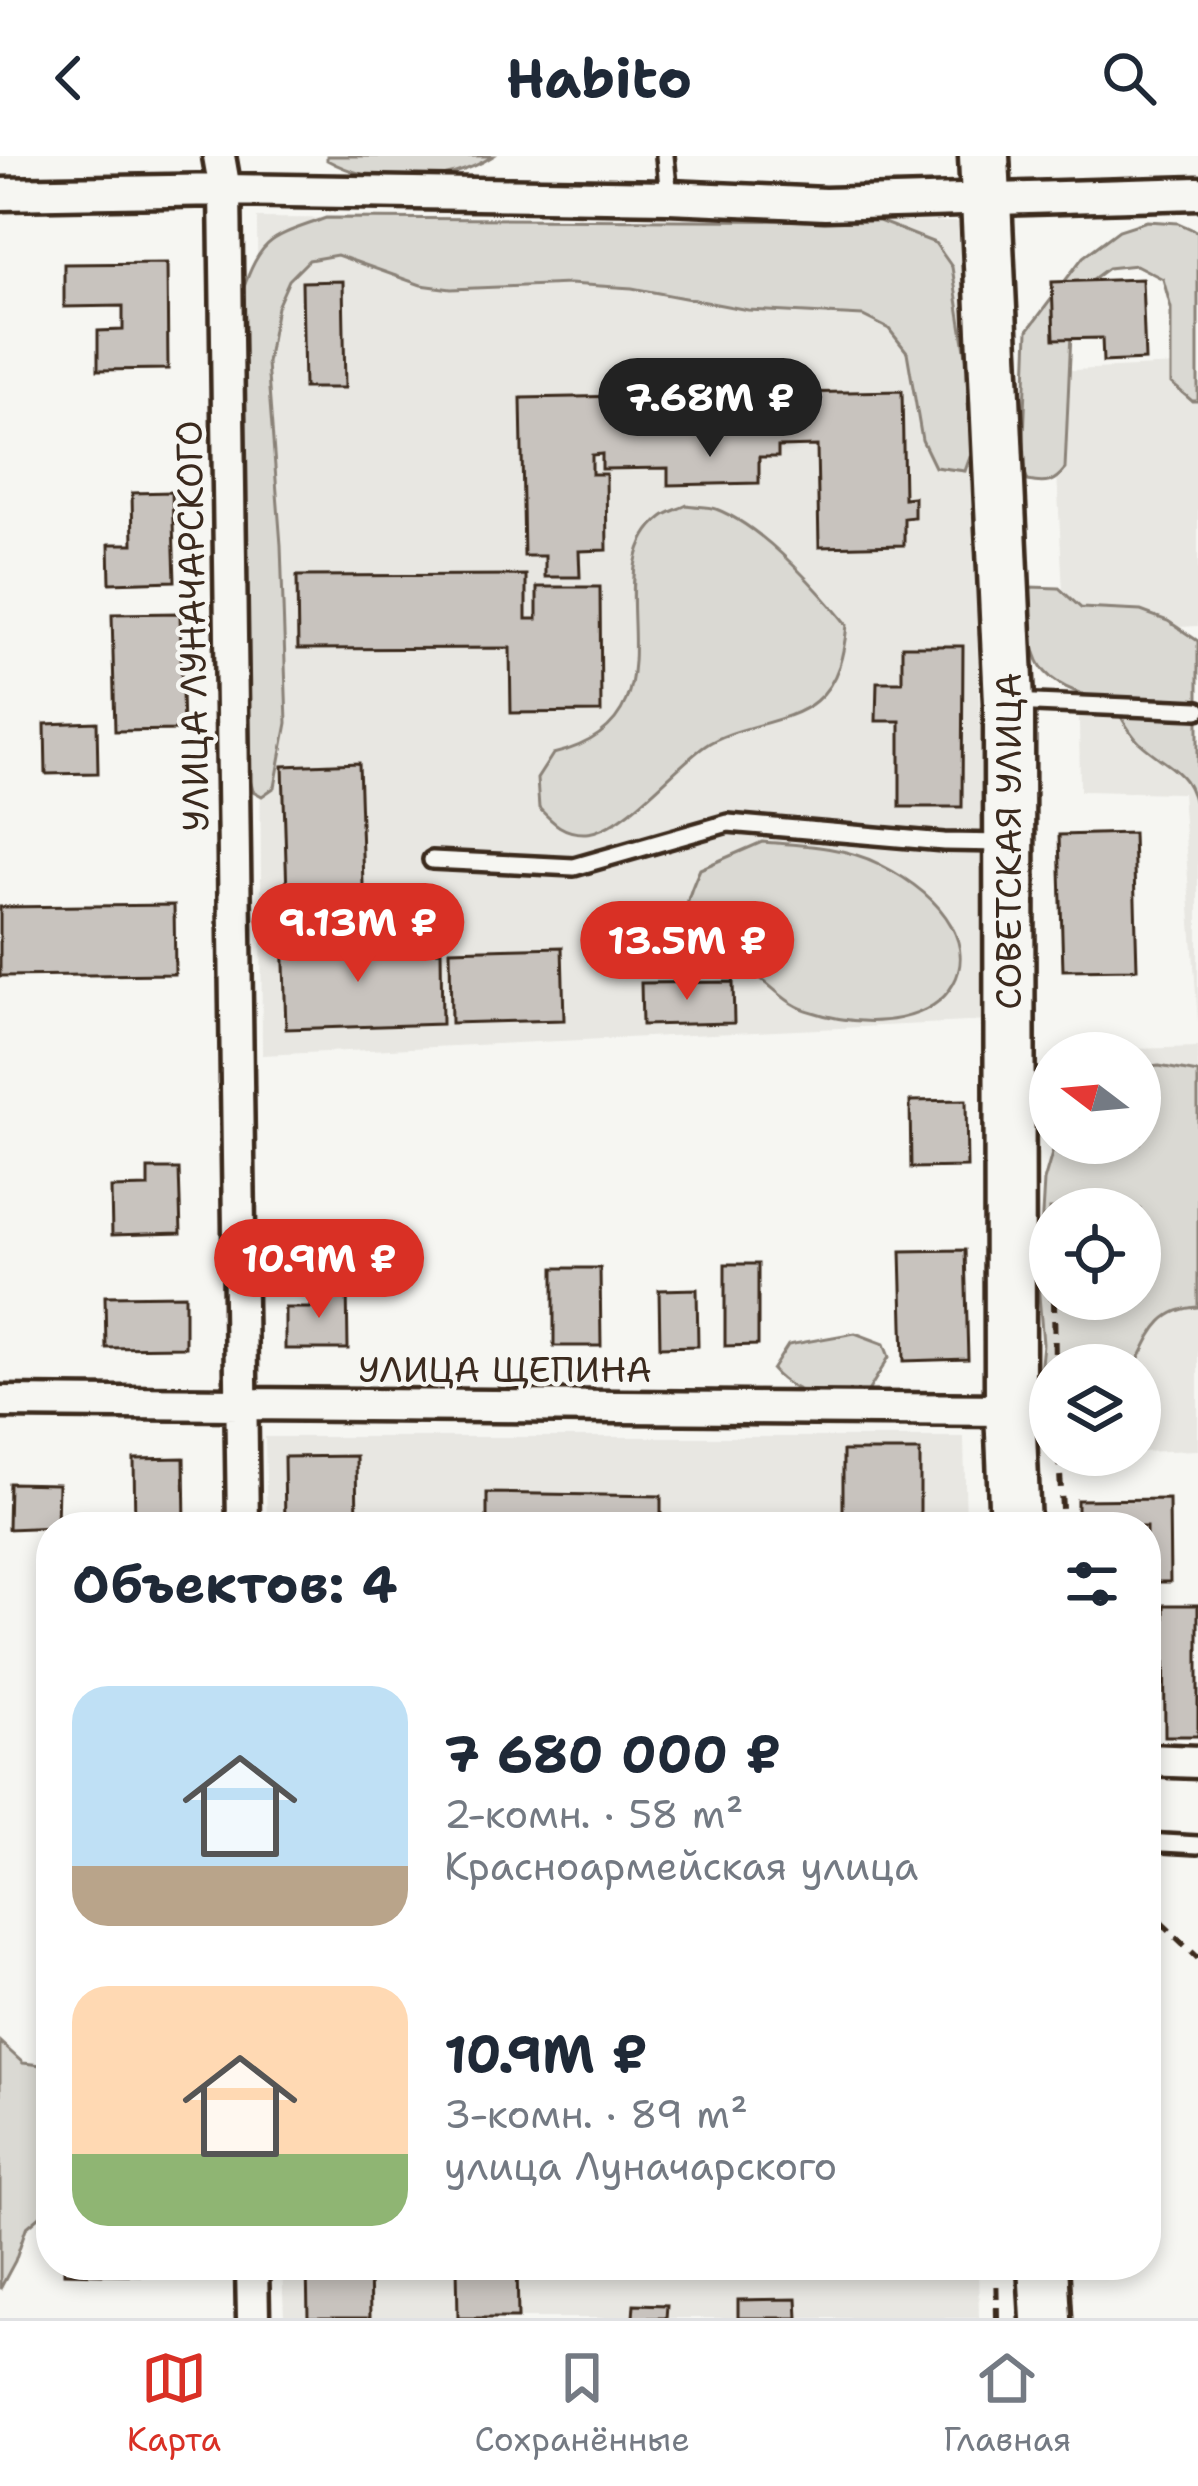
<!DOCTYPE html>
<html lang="ru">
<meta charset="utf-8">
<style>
:root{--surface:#fff;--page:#f6f6f7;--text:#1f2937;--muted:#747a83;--line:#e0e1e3;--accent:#d93025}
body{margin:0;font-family:"Shantell Sans",sans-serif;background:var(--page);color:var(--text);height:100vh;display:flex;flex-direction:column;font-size:45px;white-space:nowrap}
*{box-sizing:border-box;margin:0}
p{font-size:39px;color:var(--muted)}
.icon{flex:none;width:66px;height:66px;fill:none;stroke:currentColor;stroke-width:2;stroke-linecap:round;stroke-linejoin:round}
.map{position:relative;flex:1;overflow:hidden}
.sheet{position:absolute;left:36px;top:1356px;width:1125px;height:768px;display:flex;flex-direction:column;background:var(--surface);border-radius:48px;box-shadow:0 6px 18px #0003}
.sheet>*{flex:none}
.needle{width:78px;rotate:286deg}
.fabs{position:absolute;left:1029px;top:876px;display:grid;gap:24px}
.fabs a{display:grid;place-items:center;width:132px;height:132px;border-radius:50%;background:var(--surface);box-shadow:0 6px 18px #0003;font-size:60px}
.price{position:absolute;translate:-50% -102px;padding:0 27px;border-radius:42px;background:var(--accent);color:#fff;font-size:39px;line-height:78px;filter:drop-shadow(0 3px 6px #0008)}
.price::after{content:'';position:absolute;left:50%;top:72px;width:36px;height:27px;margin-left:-18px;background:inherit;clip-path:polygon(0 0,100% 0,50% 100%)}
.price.selected{background:#222;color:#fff}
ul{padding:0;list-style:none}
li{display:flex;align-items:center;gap:36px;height:300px;padding:0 36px}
li span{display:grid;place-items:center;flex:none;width:336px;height:240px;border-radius:36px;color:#555}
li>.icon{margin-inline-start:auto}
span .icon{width:144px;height:144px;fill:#fffc;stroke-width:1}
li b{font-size:51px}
h2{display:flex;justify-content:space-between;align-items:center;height:144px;padding:0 36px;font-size:51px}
header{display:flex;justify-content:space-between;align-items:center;height:156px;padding:0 36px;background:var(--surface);font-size:54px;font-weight:700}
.dock{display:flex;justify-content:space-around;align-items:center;height:168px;border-top:3px solid var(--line);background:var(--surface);font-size:33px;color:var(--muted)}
.dock a{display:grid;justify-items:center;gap:6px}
.dock .selected{color:var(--accent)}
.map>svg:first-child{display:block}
.built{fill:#e8e7e2}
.green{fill:#dad9d3;stroke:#8a8278;stroke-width:3;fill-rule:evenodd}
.building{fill:#c8c3be;stroke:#3b2a1e;stroke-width:3}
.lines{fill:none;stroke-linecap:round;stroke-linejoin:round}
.lane-casing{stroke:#3b2a1e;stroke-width:24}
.street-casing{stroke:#3b2a1e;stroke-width:39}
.primary-casing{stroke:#3b2a1e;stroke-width:57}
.path{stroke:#3b2a1e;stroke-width:6;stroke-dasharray:12 9;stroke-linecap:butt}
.lane{stroke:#f6f6f2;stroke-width:15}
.street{stroke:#f6f6f2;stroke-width:30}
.primary{stroke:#f6f6f2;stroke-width:48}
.labels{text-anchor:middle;stroke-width:9;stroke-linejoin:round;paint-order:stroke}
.street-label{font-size:36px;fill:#3b2a1e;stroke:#f6f6f2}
</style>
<header><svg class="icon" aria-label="back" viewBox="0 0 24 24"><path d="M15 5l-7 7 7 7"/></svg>Habito<svg class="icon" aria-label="search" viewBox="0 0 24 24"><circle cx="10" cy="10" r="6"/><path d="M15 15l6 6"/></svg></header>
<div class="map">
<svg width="1198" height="2162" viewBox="0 0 1198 2162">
<rect width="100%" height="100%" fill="#f6f6f2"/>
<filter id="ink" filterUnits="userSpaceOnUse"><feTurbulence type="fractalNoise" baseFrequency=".00833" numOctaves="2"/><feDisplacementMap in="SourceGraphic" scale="24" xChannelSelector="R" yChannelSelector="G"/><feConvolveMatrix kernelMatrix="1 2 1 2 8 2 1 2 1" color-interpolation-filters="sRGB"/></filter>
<g filter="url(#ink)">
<path class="built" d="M257,62l707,4 25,799 -727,34z
M1198,208v262l-133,7 -13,-262z
M1198,484v383l-16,-230 -102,-2 -2,-142z
M1198,891v403l-58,2v-87h-61l61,-66v-246l-70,-2z
M265,1281h699l2,90h-699z
M282,2109h696l1,53h-695z"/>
<path class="green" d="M327,0h166c-47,30 -117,31 -166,4z
M326,62l553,3 56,22 17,24 23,146v30l-10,28 -30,-4 -13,-27 -15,-88 -18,-23 -26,-13 -115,-6 -116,-22 -63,-4 -118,5 -30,-4 -84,-30 -28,5 -20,20 -12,27 -10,56 14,182 6,178 -12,64 -13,9 -9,-5 -10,-40v-461c18,-55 32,-53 83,-72z
M1147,65l31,2 20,9v169h-6l-21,-18v-75l-8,-29 -27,-14 -28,3 -23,17 -13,25 -7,159c-11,14 -19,16 -37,12l-5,-13 5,-138 55,-73 36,-27z
M687,349c9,2 21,1 29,4 47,18 100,78 131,116 -3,27 -8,57 -31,76 -27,23 -81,24 -111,45 -32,22 -82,85 -119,87 -22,1 -33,-10 -47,-25l-2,-29 16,-25c146,-35 35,-181 109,-237 6,-5 17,-8 25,-12z
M1029,431l30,1 22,20 60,3 27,10 30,20v176c-9,-50 -24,-44 -58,-74 -11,-10 -19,-27 -27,-40 -82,-21 -82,-38 -84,-116z
M762,686c38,3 82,4 117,22 149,75 74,195 -73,146 -25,-8 -42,-35 -68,-45 -57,-23 -64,-40 -38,-96z
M1159,910l39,7v234c-39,2 -46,26 -62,58h-86v72l-16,-4 9,-89 -5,-61 6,-102 11,-38h85v-75zM1050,1053h90v90h-90z
M855,1177l29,11 5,13 -22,36c-35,7 -70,6 -95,-23l16,-25z
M0,1886l23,21 28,3v141l-25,21 -11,33 -15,28z"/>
<path class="building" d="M167,107l1,106 -70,1v-39l25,-1v-24l-59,1v-43z
M1142,123l3,81 -42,2 -1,-24 -48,1 -2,-57z
M343,125l2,107h-41l-2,-106z
M902,235l2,107 10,-1v20l-10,1v27l-85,2 -2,-101 -39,1v10h-19v26l-91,2v-17l-66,1v-15l-10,1v19h14l1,76 -28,1 1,26h-35v-21h-21l-3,-158z
M172,336l3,89 -65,2 -1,-39h24l-1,-51z
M526,419v44h11v-32h63l1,125 -90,1 -1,-65 -212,1 -1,-73z
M180,457l3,117 -68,1 -3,-117z
M902,490h61l-1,161h-62v-86h-24l1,-39h25z
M97,566l1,51 -52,1 -1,-50z
M359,607l5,151 -19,1v9l-57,2 -5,-160z
M1133,677l4,136 -74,1 -4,-135z
M174,749l1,69 -175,2v-69z
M336,774l1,24 104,-3 1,73 -156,5 -3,-98z
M562,791l2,73 -113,3 -1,-73z
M733,826l1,41 -92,2 -1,-42z
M966,944l1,67 -56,1 -1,-67z
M148,1013h31l2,64 -69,2 -1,-47 37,-1z
M965,1094l3,109 -64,2 -3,-110z
M725,1108h33v81l-33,1z
M554,1112h46l1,78h-47z
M311,1130h36l1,63h-63v-41h26z
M697,1133l1,57 -38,1 -1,-57z
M185,1139v52l-79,1 -1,-52z
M843,1295h77v76h-97v-11h20z
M356,1300l1,71h-72l-1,-70z
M184,1302l1,69h-50l-1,-68z
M9,1327l49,1 -1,43 -49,2z
M487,1337l174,3v31h-174z
M1169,1343l1,83h-24v-55h-69v-27z
M1164,1449h34v131h-33z
M64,2109h125v11l-125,-3z
M307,2109h62l1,53h-62z
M457,2109h60l1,53h-60z
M797,2143l1,19h-60v-18z
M634,2148l33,1 -1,13h-33z"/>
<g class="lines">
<g class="lane-casing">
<path id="lane" d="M665,0l4,41
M1012,546l186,8
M432,704l142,7 154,-44 216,19 62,1
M1146,1686l52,3"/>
</g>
<g class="street-casing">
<path id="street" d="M219,0l6,34 18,1337
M0,38l225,-4 444,7 156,7 373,-11
M0,1246l1010,8
M1146,1604l52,2
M252,2109l1,53"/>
</g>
<g class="primary-casing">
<path id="primary" d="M984,0l25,546 1,708 5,117
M1043,2109l3,53"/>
</g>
<path class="path" d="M1054,1143l1,66
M1059,1299l4,72
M1146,1752l52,50
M996,2109l1,53"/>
<use href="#lane" class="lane"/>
<use href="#street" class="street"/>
<use href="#primary" class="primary"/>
</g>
</g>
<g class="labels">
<g class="street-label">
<text transform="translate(192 470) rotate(-91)" y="13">УЛИЦА ЛУНАЧАРСКОГО</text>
<text transform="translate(1008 685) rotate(-90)" y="13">СОВЕТСКАЯ УЛИЦА</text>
<text x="505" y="1226">УЛИЦА ЩЕПИНА</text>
</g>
</g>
</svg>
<div class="fabs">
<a><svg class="needle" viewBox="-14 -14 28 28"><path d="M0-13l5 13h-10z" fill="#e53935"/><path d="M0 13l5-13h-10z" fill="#747a83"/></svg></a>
<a><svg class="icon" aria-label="locate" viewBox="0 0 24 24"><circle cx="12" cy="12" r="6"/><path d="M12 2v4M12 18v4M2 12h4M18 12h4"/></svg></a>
<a><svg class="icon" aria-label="layers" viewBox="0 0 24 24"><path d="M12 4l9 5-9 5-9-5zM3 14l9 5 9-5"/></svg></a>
</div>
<b class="price selected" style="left:710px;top:304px">7.68M ₽</b>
<b class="price" style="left:358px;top:829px">9.13M ₽</b>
<b class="price" style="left:687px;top:847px">13.5M ₽</b>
<b class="price" style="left:319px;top:1165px">10.9M ₽</b>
<section class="sheet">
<h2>Объектов: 4<svg class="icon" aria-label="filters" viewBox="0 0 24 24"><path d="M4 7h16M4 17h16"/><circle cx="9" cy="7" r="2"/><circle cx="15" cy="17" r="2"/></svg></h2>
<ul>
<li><span style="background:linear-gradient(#bfe0f5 75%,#b9a48a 0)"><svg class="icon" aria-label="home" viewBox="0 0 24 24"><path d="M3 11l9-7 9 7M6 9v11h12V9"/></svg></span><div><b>7 680 000 ₽</b><p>2-комн. · 58 m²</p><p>Красноармейская улица</p></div></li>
<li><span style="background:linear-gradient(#ffd9b3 70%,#8fb573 0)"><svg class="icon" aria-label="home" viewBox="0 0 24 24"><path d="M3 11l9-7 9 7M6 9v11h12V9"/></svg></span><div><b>10.9M ₽</b><p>3-комн. · 89 m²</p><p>улица Луначарского</p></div></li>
</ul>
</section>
</div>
<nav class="dock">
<a class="selected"><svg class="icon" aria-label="map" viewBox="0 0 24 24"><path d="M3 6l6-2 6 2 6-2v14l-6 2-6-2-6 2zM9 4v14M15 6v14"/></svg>Карта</a>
<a><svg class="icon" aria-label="saved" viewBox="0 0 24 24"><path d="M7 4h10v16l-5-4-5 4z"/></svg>Сохранённые</a>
<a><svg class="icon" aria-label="home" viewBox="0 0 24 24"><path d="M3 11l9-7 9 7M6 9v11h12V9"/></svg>Главная</a>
</nav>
